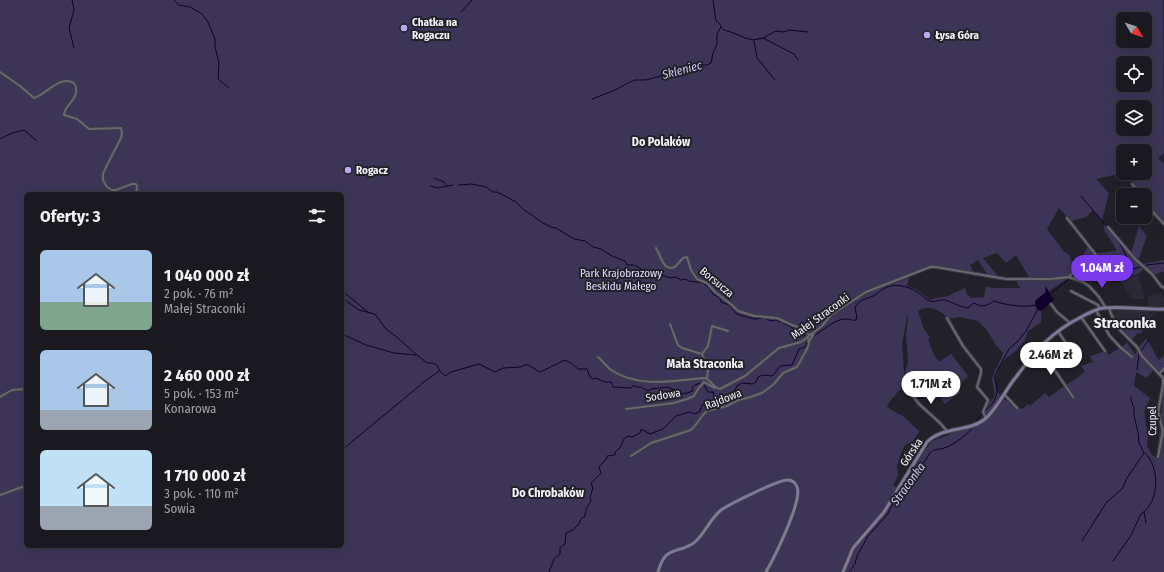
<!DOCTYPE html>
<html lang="pl">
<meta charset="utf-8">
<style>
:root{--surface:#1a191f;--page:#27262c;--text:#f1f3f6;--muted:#9fa0a4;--line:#38383d;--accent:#7c3aed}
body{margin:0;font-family:"Fira Sans Condensed",sans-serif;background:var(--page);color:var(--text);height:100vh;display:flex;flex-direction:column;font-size:15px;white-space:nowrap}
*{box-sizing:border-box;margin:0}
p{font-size:13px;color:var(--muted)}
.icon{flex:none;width:22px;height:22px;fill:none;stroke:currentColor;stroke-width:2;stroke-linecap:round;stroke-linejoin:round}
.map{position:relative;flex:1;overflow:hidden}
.side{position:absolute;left:24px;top:192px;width:320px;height:356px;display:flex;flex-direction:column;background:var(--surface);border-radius:6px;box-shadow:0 4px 16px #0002,0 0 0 1px var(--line)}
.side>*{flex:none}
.needle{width:26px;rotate:129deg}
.buttons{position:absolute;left:1116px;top:12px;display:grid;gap:8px}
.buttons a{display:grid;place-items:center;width:36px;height:36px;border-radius:6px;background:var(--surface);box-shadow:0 4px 16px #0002,0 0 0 1px var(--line);font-size:20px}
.price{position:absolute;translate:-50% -34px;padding:0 9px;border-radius:14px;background:#fff;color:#222;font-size:13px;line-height:26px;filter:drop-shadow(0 1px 2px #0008)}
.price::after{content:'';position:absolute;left:50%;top:24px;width:12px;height:9px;margin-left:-6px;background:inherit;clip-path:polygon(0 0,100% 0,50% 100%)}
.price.selected{background:var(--accent);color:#fff}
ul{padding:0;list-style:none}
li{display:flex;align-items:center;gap:12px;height:100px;padding:0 16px}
li span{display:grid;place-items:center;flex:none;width:112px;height:80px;border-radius:6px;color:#555}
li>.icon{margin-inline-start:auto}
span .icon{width:48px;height:48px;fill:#fffc;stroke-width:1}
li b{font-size:17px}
h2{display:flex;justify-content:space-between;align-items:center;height:48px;padding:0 16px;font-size:17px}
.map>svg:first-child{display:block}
.built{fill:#2c2937}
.green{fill:#3d3557;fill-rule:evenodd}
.water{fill:#10002c}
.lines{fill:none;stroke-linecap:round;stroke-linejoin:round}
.stream{stroke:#10002c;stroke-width:1}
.street-casing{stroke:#3f3d45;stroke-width:4}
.secondary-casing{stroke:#3f3d45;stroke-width:5}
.street{stroke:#686671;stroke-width:2}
.secondary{stroke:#7f7898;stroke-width:3}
.poi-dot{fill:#baaaf6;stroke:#222129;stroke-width:1.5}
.labels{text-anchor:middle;stroke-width:4;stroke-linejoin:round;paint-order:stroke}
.poi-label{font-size:11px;font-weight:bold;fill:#f4f3f9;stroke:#222129;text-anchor:start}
.park-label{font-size:11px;fill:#e2ddff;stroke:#222129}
.street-label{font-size:11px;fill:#f4f3f9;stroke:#222129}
.water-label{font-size:12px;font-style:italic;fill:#d1c7f9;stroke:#222129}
.neighbourhood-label{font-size:12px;font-weight:bold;fill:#f4f3f9;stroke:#222129}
.district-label{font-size:15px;font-weight:bold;fill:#f4f3f9;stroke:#222129}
</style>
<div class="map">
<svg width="1164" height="572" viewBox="0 0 1164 572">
<rect width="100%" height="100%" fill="#222129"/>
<path class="built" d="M1138,275l5,16 2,8h-13l-11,-18 1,-3z
M1160,292l4,6v7h-3v2h-12l-2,-9 7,-5 2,2z
M1112,310l38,1v2h6l-7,6 -4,1 -13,-1 -16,5 -5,-12z"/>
<path class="green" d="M0,0h1163l1,153 -6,5 6,6v59l-12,-13 -2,-6h-2l-3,-6v-3h-2l-17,-22h19v-22h-22v22l-27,6 13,14 -7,27 -9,-10 -7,7 -15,4 -2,-5 -2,1 -8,-9 -12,21 18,24 1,-1 5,6 -1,3 9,1 10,-17 6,10 -3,6 -24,15 -11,2 -28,-1 -13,-22 -10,8 -9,-10 -14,5 15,18 6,1v1l-16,-3 -10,-15 -8,5 4,8 -40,-7 -24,8 -3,12 10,4 13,10 6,-2 12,-2 17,-8 2,6 4,4 13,-1 2,-11 6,2h29l-4,-4v-4l22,1 30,-3 -20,13 -4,-5 1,6 -10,8 5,11 1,-1 -1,12 -13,9 -3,9 -9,11 -11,8 -6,9 -2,-2 4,-7 2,-6 -7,-8 -10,-16 -8,-8 -18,-4 -12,2c-5,-8 -20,-16 -30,-8l6,18 6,8 -2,2 6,16 5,7 12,-8 17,22 -11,11 4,5 -16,12 -14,-19 -9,7 -17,-18 3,-12 -2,-27 2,-18 -2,-4 1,4 -5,27 3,40 -16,18 -2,5 13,8h2l17,16 -6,10 -8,4 -3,6 -5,15 1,9 -5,10 4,3 -7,13 33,-48 -1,-1 2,-2h1l7,-9 17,-6v-2l28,-8 10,-5 17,-21 18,10 6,-5 2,2 15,-13 4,4 36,-25 -4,-6 12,-4 -3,-6 16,-5 3,4 18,-12 8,11 3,-4 16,20 -8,8 -10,-6 -2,14 16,12 -6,14 4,24 -1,10 5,9 5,3 7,-75v189h-1164zM1123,19h22v22h-22zM1123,63h22v22h-22zM1123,107h22v22h-22zM26,194h316v352h-316z
M1104,224l40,45 -6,5 -4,1 -12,1 -8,-3 -32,7 -11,-3 2,-4 23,-16 1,-4 18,-2 2,-1 -13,-20z
M1139,226l8,10 -9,25 -7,-8z
M1164,260v11l-11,5 -6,-7 16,-2 -18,2 -3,-5z
M1132,319l13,1 4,-1 -4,4v5l-5,6 -2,-1 -7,7 -15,-16z
M1146,339c6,6 8,15 13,21l5,-5v12l-4,5c-7,-5 -20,-15 -21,-25z
M996,367l3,3 -4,7 2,15 4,3 -9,14 -6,7 -3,-4 6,-12 2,1 4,-5 -3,-17z"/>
<path class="water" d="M1045,286l9,14 -13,11c-5,-1 -6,-6 -6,-10l11,-9z"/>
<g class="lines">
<path class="stream" d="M72,0l2,10 -5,18 5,20
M174,0l5,5 11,2 12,7 6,8 7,17v8l4,16 -1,16 11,9
M461,12l11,-12
M721,27l3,3 10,3 11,5 8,2 10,-2 31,16 4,6
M763,38l13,-7 8,1 5,-2 19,2
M754,41l3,17 18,22
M592,99l23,-9 19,-10h12l36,-10 10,-1 9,-4h6l4,-2 2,-10 4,-9v-10l4,-7 -1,-3 -4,-3 -3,-21
M0,139l12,-6 12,-3 13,11
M434,178l10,4 3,4
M458,185l14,-1 14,3 7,5h4l6,3 13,7 7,7 20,14 8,4 5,1 18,11 11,2 8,6 8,2 11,7 13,5 2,4h7l9,5h5l22,8 6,-1 5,3 4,-1 4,2 14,2 7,6 3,5 7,4 1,4 8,3 8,9 6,2 11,3 11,-1 6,3 5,-1 4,2
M431,186l6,2 16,-3
M1081,196l27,32
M1114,235l5,7 14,26
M342,290l3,2
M346,294l23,19
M1050,294l24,-19h17l13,-4 14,-1 9,1 20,-6 17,-2
M342,298l17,12 16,4 11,15 12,9 19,17 10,8h6l4,2 3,6 5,5 6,-4 28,-8 16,8 8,-4 18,-1 3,-2h4l12,7 25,-12 6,3 7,6h9l3,8 3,2 3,-1 9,4h6l2,5 18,1 3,-3 1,2h6l7,4 3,-2 16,-2 17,7 9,-3 -1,-3 3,-3 5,-2 4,2 4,7h5l2,8
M783,323l7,3 2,2h4l11,10
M342,334l24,11 28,8 22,2
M812,337c10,-5 23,-19 35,-18 4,0 5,2 9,1l1,-2 -2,-10c3,-8 11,-9 18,-12 6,-3 10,-9 18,-10 10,-2 21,2 29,8 3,2 6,6 10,7 5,2 10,-2 15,-1 8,2 14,7 23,8l6,-5c8,5 12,3 20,-2 11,4 31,7 42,4
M1141,351l7,-10
M1137,370l2,-16
M976,422c5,-11 21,-17 21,-31 0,-6 -3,-10 -2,-16l14,-26 8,-7 9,-11 12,-22
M342,450l82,-68 15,-11
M1144,512l2,11
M1082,541l24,-38 16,-14 5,-11 17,-25 -5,-10 -1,-10 -4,-18v-7l-3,-8v-3
M1113,561l17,-24 11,-23c19,-12 19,-47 4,-61
M549,572l5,-13 6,-5v-6l5,-4 1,-11 7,-3 6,-6 2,-5 4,-3 1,-7 5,-8 -1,-4 3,-9 -2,-5 10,-10 -2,-6 8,-9v-2l8,-1v-3l5,-4 4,-9 4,-3 4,1 8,-4 1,-3h2l7,4 13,-5 13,-13 13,-4 6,2 5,-3 2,-6c11,-2 20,-8 31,-10l4,-9 5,-3 11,1 3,-2 2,-5 5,-2 9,1 3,-3 5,-7 12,-1 7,-16 6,-2 3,-7
M849,572l6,-8 2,-8 11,-20 19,-21 9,-17 9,-5 25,-40c5,-5 8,-3 14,-5 7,-1 28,-17 31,-23"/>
<g class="street-casing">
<path id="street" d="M0,72l20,14 14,12c13,-4 25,-23 40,-15 9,14 -11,23 -10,32l13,4 12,10 32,-1 1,5 -1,5 -16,31 -2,5v6l4,7 5,3h4l16,-6h4l1,3 -1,7
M1132,184l10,11
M1145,200l6,10 13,14
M1067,218l29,37c-3,12 -21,12 -27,22
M1108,227l27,32 17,15 9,12 3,2
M656,248c6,10 7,23 19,19l8,-9 4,-1 4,13 6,9 10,4 8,9 17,13 6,6 17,5 22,2 22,10 11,7
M1071,291l27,14 2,4
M1051,304l6,8 13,11
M1109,308l3,8 7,13 18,18 5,9 21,22v7l-5,27 5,19 -5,26
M1096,310l13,25 12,13 11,9
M1081,317l24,34
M947,318l16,28 18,23v4l-4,14 11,13 -5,12 3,6
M670,324l8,21 4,3 20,6 6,16 -1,9
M1058,331l18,28
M809,342l5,-9
M1039,350l13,16 21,31
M702,354l6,-8 4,-20 16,5
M598,357c5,4 8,9 13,13 27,18 62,11 93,8 7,1 9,10 16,11l25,-13 34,-28 22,-6 21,-16 9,-11 35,-23 64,-25h6l70,12h45l18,-2 14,5 6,4 10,11 7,11
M1160,373l4,-5
M904,384l15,20 21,19 7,8
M1004,394l13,14
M0,397l12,-7 14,-1
M626,409l48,-6 13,-4 7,-3 4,-7 6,-7 11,6
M631,456l20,-13 40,-13 3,-3 9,-12 4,-4 20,-5 11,-6 13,-3 11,-4 12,-9 9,-11 14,-6 10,-18 2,-5 -1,-7
M0,495l22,-8 4,1"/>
</g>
<g class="secondary-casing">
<path id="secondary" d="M658,572c5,-17 9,-20 26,-24 4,-2 8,-3 11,-6 10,-9 15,-23 26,-32 9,-6 59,-31 67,-30 4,0 8,3 9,7 6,13 -23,71 -31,85
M843,572l10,-24 31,-36 43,-70c16,-16 43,-10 58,-23 11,-9 21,-30 31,-42 21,-28 35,-45 67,-61 6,-3 13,-7 20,-8 20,-2 41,2 61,1"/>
</g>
<use href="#street" class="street"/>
<use href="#secondary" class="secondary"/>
</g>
<g class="poi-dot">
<circle cx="404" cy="28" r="4"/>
<circle cx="927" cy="35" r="4"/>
<circle cx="348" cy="170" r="4"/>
</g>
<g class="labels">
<g class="poi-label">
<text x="412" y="26">Chatka na<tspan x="412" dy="13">Rogaczu</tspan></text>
<text x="935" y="39">Łysa Góra</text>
<text x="356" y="174">Rogacz</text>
</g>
<g class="park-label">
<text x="621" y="277">Park Krajobrazowy<tspan x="621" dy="13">Beskidu Małego</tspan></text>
</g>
<g class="street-label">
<text transform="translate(717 282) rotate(40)" y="4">Borsucza</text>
<text transform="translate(820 316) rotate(-36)" y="4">Małej Straconki</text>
<text transform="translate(663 395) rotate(-9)" y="4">Sodowa</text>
<text transform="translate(723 399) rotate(-21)" y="4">Rajdowa</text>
<text transform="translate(1152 421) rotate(-91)" y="4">Czupel</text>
<text transform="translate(911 452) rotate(-56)" y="4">Górska</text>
</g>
<g class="water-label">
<text transform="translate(682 70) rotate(-15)" y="4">Skleniec</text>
<text transform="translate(908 484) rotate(-54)" y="4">Straconka</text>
</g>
<g class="neighbourhood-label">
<text x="661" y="146">Do Polaków</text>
<text x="705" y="368">Mała Straconka</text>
<text x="548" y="497">Do Chrobaków</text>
</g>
<g class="district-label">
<text x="1125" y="328">Straconka</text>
</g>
</g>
</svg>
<div class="buttons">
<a><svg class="needle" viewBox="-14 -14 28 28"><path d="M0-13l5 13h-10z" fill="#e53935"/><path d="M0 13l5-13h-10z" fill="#9fa0a4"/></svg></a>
<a><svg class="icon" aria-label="locate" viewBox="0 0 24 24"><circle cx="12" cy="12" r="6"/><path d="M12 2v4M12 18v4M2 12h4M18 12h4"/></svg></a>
<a><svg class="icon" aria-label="layers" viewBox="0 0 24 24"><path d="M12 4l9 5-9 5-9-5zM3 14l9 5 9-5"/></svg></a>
<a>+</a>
<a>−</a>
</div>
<b class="price selected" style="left:1102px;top:289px">1.04M zł</b>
<b class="price" style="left:1051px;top:376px">2.46M zł</b>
<b class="price" style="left:931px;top:405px">1.71M zł</b>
<section class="side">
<h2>Oferty: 3<svg class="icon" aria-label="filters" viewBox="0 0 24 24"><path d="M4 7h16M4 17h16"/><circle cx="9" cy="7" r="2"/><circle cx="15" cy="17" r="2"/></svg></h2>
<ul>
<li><span style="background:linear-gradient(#a9c7e8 65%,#7fa58c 0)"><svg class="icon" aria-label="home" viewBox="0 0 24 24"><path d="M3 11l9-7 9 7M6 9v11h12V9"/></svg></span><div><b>1 040 000 zł</b><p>2 pok. · 76 m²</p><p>Małej Straconki</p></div></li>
<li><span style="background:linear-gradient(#a9c7e8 75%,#9aa5b1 0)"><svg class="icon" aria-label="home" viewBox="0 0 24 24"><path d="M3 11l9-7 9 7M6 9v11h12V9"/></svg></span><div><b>2 460 000 zł</b><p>5 pok. · 153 m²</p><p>Konarowa</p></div></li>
<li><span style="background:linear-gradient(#bfe0f5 70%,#9aa5b1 0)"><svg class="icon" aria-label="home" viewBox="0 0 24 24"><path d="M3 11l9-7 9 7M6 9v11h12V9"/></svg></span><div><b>1 710 000 zł</b><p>3 pok. · 110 m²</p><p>Sowia</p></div></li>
</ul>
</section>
</div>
